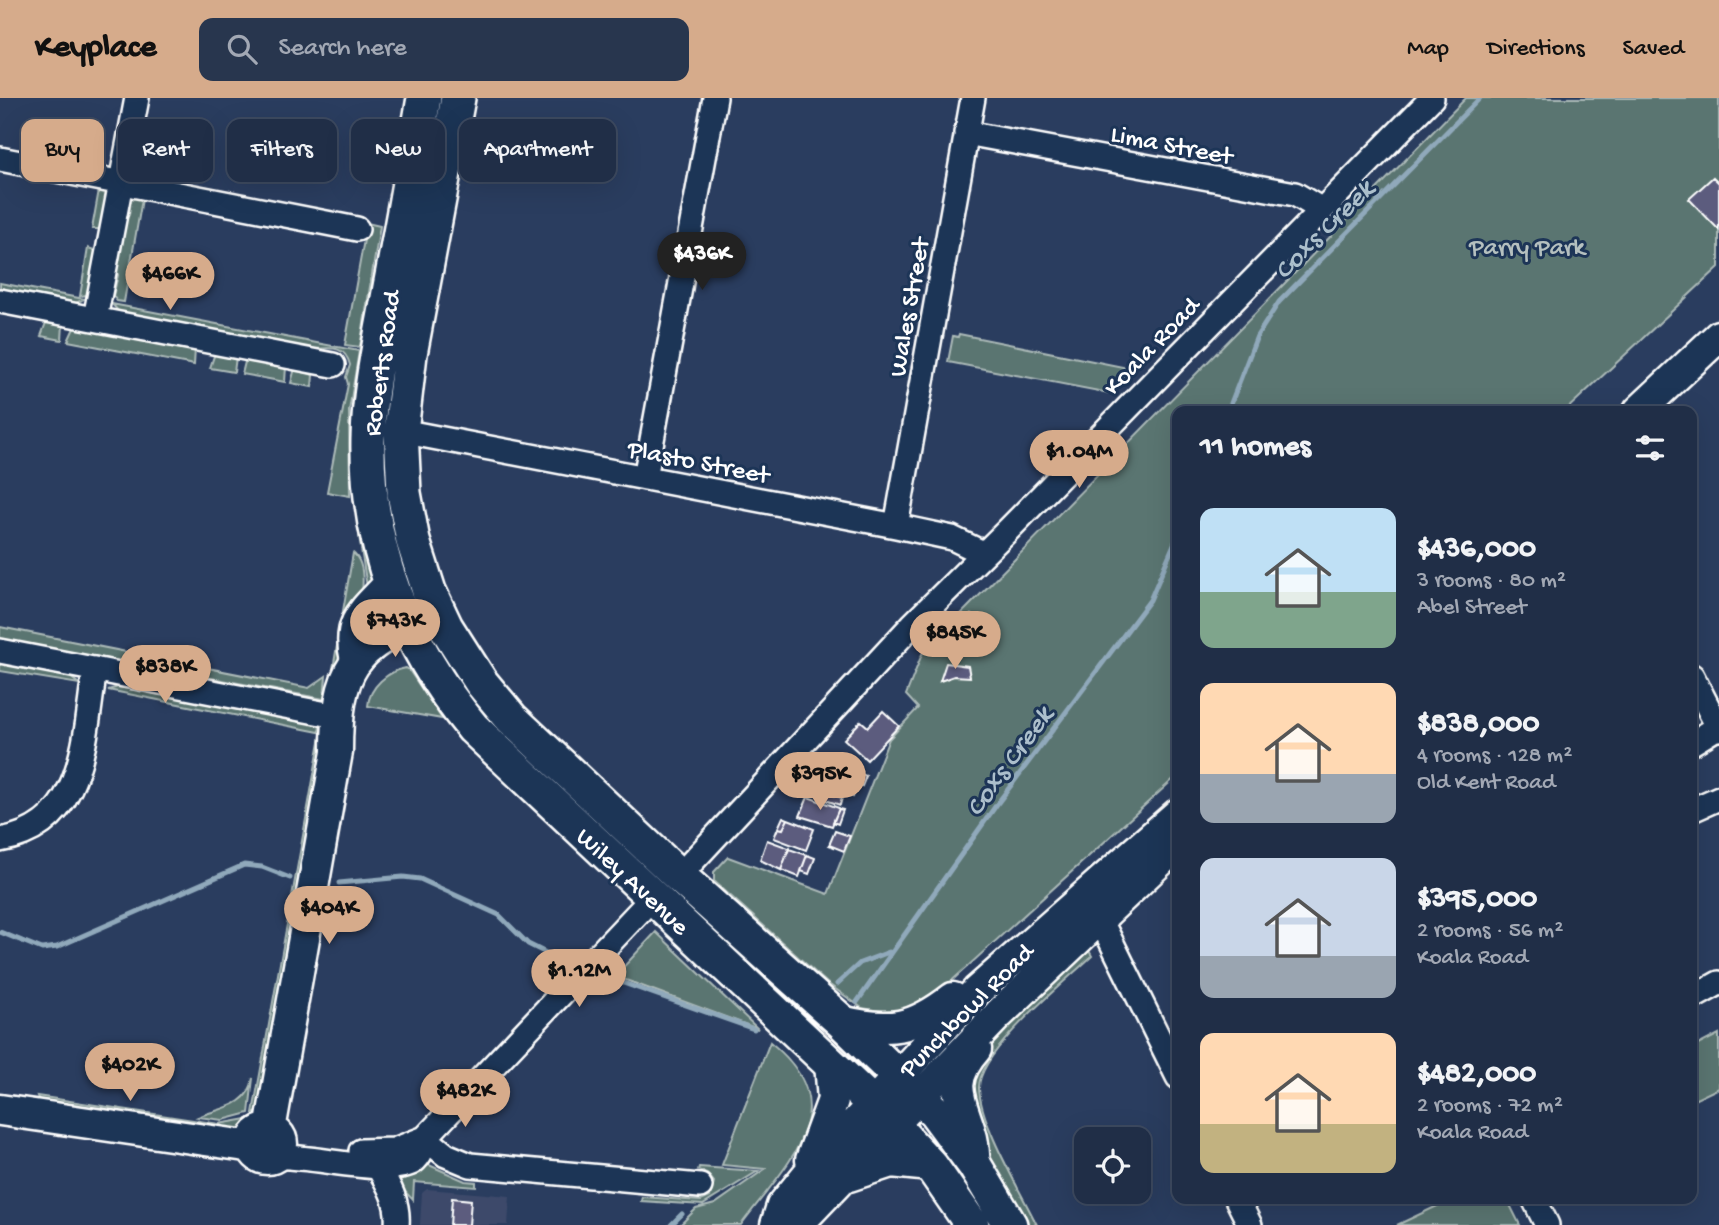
<!DOCTYPE html>
<meta charset="utf-8">
<style>
:root{--surface:#202e47;--page:#28364e;--text:#f1f3f6;--muted:#a2a8b4;--line:#3d4a60;--accent:#d6ab8b}
body{margin:0;font-family:"Gochi Hand",sans-serif;background:var(--page);color:var(--text);height:100vh;display:flex;flex-direction:column;font-size:26px;white-space:nowrap}
*{box-sizing:border-box;margin:0}
p{font-size:23px;color:var(--muted)}
.icon{flex:none;width:38px;height:38px;fill:none;stroke:currentColor;stroke-width:2;stroke-linecap:round;stroke-linejoin:round}
.map{position:relative;flex:1;overflow:hidden}
.drawer{position:absolute;left:1172px;top:308px;width:525px;height:798px;display:flex;flex-direction:column;background:var(--surface);border-radius:14px;box-shadow:0 7px 28px #0002,0 0 0 2px var(--line)}
.drawer>*{flex:none}
.guide{position:absolute;left:21px;top:21px;width:665px;height:63px;display:flex;gap:14px}
.buttons{position:absolute;left:1074px;top:1029px;display:grid;gap:14px}
.buttons a{display:grid;place-items:center;width:77px;height:77px;border-radius:14px;background:var(--surface);box-shadow:0 7px 28px #0002,0 0 0 2px var(--line);font-size:35px}
.price{position:absolute;translate:-50% -60px;padding:0 16px;border-radius:24px;background:var(--accent);color:#111;font-size:23px;line-height:46px;filter:drop-shadow(0 2px 4px #0008)}
.price::after{content:'';position:absolute;left:50%;top:42px;width:21px;height:16px;margin-left:-10px;background:inherit;clip-path:polygon(0 0,100% 0,50% 100%)}
.price.selected{background:#222;color:#fff}
ul{padding:0;list-style:none}
li{display:flex;align-items:center;gap:21px;height:175px;padding:0 28px}
li span{display:grid;place-items:center;flex:none;width:196px;height:140px;border-radius:14px;color:#555}
li>.icon{margin-inline-start:auto}
span .icon{width:84px;height:84px;fill:#fffc;stroke-width:1}
li b{font-size:30px}
h2{display:flex;justify-content:space-between;align-items:center;height:84px;padding:0 28px;font-size:30px}
.pill{padding:0 24px;border-radius:14px;background:var(--surface);box-shadow:0 7px 28px #0002,0 0 0 2px var(--line);font-size:24px;line-height:63px}
.pill.selected{background:var(--accent);color:#111}
header{display:flex;align-items:center;gap:42px;box-sizing:border-box;height:98px;padding:0 35px;background:var(--accent);color:#111}
header strong{font-size:33px}
nav{display:flex;gap:38px;margin-inline-start:auto;font-size:24px}
.search{width:490px;height:63px;background:var(--page);display:flex;align-items:center;gap:18px;box-sizing:border-box;padding:0 24px;border-radius:14px;color:var(--muted);font-size:26px}
.map>svg:first-child{display:block}
.built{fill:#3d4a6b}
.green{fill:#5a7471;stroke:#acbab8;stroke-width:2}
.lines{fill:none;stroke-linecap:round;stroke-linejoin:round}
.stream{stroke:#90a9bb;stroke-width:5}
.building{fill:#5c5c7e;stroke:#fff;stroke-width:2}
.minor-casing{stroke:#fff;stroke-width:28}
.major-casing{stroke:#fff;stroke-width:35}
.highway-casing{stroke:#fff;stroke-width:38}
.minor{stroke:#1d3557;stroke-width:23}
.major{stroke:#1d3557;stroke-width:30}
.highway{stroke:#1d3557;stroke-width:33}
.labels{text-anchor:middle;stroke-width:6;stroke-linejoin:round;paint-order:stroke}
.street-label{font-size:26px;fill:#fff;stroke:#1d3557}
.park-label{font-size:26px;fill:#b5c0bf;stroke:#1d3557}
.water-label{font-size:28px;font-style:italic;fill:#acbfcc;stroke:#1d3557}
</style>
<header>
<strong>Keyplace</strong>
<div class="search"><svg class="icon" aria-label="search" viewBox="0 0 24 24"><circle cx="10" cy="10" r="6"/><path d="M15 15l6 6"/></svg>Search here</div>
<nav><a>Map</a><a>Directions</a><a>Saved</a></nav>
</header>
<div class="map">
<svg width="1719" height="1127" viewBox="0 0 1719 1127">
<rect width="100%" height="100%" fill="#2a3d5f"/>
<filter id="ink" filterUnits="userSpaceOnUse"><feTurbulence type="fractalNoise" baseFrequency=".0143" numOctaves="2"/><feDisplacementMap in="SourceGraphic" scale="14" xChannelSelector="R" yChannelSelector="G"/><feConvolveMatrix kernelMatrix="1 2 1 2 8 2 1 2 1" color-interpolation-filters="sRGB"/></filter>
<g filter="url(#ink)">
<path class="built" d="M427,1091l83,7 -2,29h-88l2,-32z"/>
<path class="green" d="M1466,0h253v169l-154,144h-387v364l-232,211 -25,19 -29,8 -30,-5 -35,-25 -113,-102v-9l14,-15 100,37 61,-155 29,-31 -12,-13 16,-41z
M100,86l7,4c-3,15 -2,27 -3,41h-12z
M132,94l16,2 -6,5 -18,103 -7,-1 -4,-5 5,-21 -4,-13 6,-34 9,-13z
M367,125l13,3 -20,121 -15,-2z
M384,129l3,3 -14,359 -6,-2c-8,-51 -17,-102 -16,-154 1,-69 20,-138 33,-206z
M88,150l13,4 -8,12 -6,31 -7,1z
M0,185l84,16 -10,5 -74,-14z
M112,206l247,47 -10,60 1,85 -23,-4 21,-108 -2,-7 4,-12c-5,-20 -19,-17 -36,-16l-195,-37z
M47,222l16,4 -1,16 -21,-4z
M75,228l120,23 -1,16 -126,-24z
M959,236l174,35 -24,24 -161,-31 5,-26 5,1z
M215,255l21,4 -2,15 -24,-4z
M246,260l40,8 -1,16 -43,-8z
M295,270l18,7 -1,12 -21,-4z
M353,455c27,21 -10,108 -18,135l-7,10z
M0,529l309,61 17,-12 -2,23 -324,-60z
M0,565l69,13 10,8 -79,-13z
M406,570l3,2 33,49 -74,-13c1,-19 20,-35 38,-38z
M118,589l196,36 6,3 -1,6 -211,-42z
M322,632l3,13 -66,370h-6z
M656,834l102,97 -143,-53z
M1088,851l4,7c-26,25 -114,96 -113,132 1,36 41,102 58,137h-15l-55,-114 1,-34 33,-48z
M1719,936v54l-27,13v-53z
M770,944c82,66 16,122 -29,183h-61l16,-16 19,-5 50,-35 -43,-4z
M253,980l-4,35 -26,7 -25,-3c20,-9 51,-9 55,-39z
M37,998l182,28 39,-7 -1,7 -10,7h-21l-21,-6 -166,-24z
M429,1067l36,16 11,1v5l-62,-5 -1,18 -21,-22z
M699,1069l59,4 -55,34 -62,-4 1,-4 59,4 9,-4 4,-15 -7,-9 -9,-3z
M1452,1101h55l13,26h-123z"/>
<g class="lines">
<path class="stream" d="M1228,313l29,-75 22,-34 201,-204
M339,785l64,-6 17,2 79,36 29,29 36,18
M0,834l42,17 15,-2 187,-82 18,2 28,11
M612,881l142,50
M837,886l23,-21 29,-11
M857,904l140,-198 153,-204 28,-65
M671,1127l11,-11"/>
</g>
<path class="building" d="M1713,79l6,6v47l-30,-31z
M971,517l12,11 -16,17 -12,-11z
M946,565l22,3 2,11 -16,-1 -14,5z
M883,613l16,15 -32,34 -23,-21 17,-18 7,6z
M837,666l25,8 -9,25 -33,-10 3,-9 5,1 2,-6 3,1z
M861,676l5,2 -4,10 -4,-2z
M825,694l17,6 -2,7 -17,-6z
M808,699l31,11 -7,18 -32,-10z
M839,711l4,1 -5,14 -5,-2z
M783,719l5,2 -5,10 -5,-1z
M788,721l26,10 -8,21 -32,-12 4,-10 5,1z
M835,733l15,5 -6,15 -15,-6z
M767,742l22,8 -8,22 -21,-10z
M789,751l18,6 -8,22 -18,-7z
M807,757l8,3 -6,16 -8,-3z
M452,1100l19,2 -2,25h-19z"/>
<g class="lines">
<g class="minor-casing">
<path id="minor" d="M966,35l329,61 27,16
M0,61l357,70
M0,203l333,64
M95,221l42,-221
M401,333l495,95 56,12 31,15
M645,380l70,-380
M896,428l77,-428
M0,553l337,65
M1692,578l27,53
M1692,645l26,-16
M1692,712l27,-12
M0,742c86,-14 84,-103 95,-171
M679,778l233,-251 97,-96 423,-431
M1099,819l79,160
M1692,900l27,-15
M425,1040l21,17 24,10 230,21
M361,1053l33,-1 31,-12
M275,1059c32,-3 116,20 138,5 8,-6 10,-14 12,-24l228,-241
M378,1069c11,18 21,36 19,58
M1237,1101l13,26
M1534,1101l13,26"/>
</g>
<g class="major-casing">
<path id="major" d="M1639,313l80,-75
M841,923c49,12 72,8 112,-23
M0,1012l253,37
M252 1046a15 15 0 1 1 30 0a15 15 0 1 1-30 0Z
M270,1032l67,-378c0,-83 15,-105 92,-136
M811,1062l22,-60 -3,-37
M975,1068c-1,-9 -1,-19 -3,-28 -10,-37 -27,-54 4,-89
M849,1078l42,-14 40,4
M776,1127l6,-19 26,-32 169,-183 201,-177
M797,1127l202,-211 179,-170"/>
</g>
<g class="highway-casing">
<path id="highway" d="M424,0c-11,63 -22,126 -34,189 -9,50 -21,101 -22,152 -2,107 37,207 105,289l399,375 59,63 41,59
M458,0l-48,256 -9,77 3,62 9,48 16,50 17,36 35,55 30,36 168,158 162,145 94,91 40,54 35,59
M357,560c-9,-38 10,-47 34,-74"/>
</g>
<use href="#minor" class="minor"/>
<use href="#major" class="major"/>
<use href="#highway" class="highway"/>
</g>
</g>
<g class="labels">
<g class="street-label">
<text transform="translate(1172 45) rotate(11)" y="9">Lima Street</text>
<text transform="translate(907 209) rotate(-80)" y="9">Wales Street</text>
<text transform="translate(1150 247) rotate(-46)" y="9">Koala Road</text>
<text transform="translate(380 265) rotate(-82)" y="9">Roberts Road</text>
<text transform="translate(699 362) rotate(11)" y="9">Plasto Street</text>
<text transform="translate(634 782) rotate(43)" y="9">Wiley Avenue</text>
<text transform="translate(965 911) rotate(-45)" y="9">Punchbowl Road</text>
</g>
<g class="park-label">
<text x="1527" y="156">Parry Park</text>
</g>
<g class="water-label">
<text transform="translate(1322 130) rotate(-45)" y="10">Coxs Creek</text>
<text transform="translate(1007 662) rotate(-54)" y="10">Coxs Creek</text>
</g>
</g>
</svg>
<div class="buttons">
<a><svg class="icon" aria-label="locate" viewBox="0 0 24 24"><circle cx="12" cy="12" r="6"/><path d="M12 2v4M12 18v4M2 12h4M18 12h4"/></svg></a>
</div>
<b class="price selected" style="left:702px;top:194px">$436K</b>
<b class="price" style="left:170px;top:214px">$466K</b>
<b class="price" style="left:1079px;top:392px">$1.04M</b>
<b class="price" style="left:395px;top:561px">$743K</b>
<b class="price" style="left:955px;top:573px">$845K</b>
<b class="price" style="left:165px;top:607px">$838K</b>
<b class="price" style="left:820px;top:714px">$395K</b>
<b class="price" style="left:329px;top:848px">$404K</b>
<b class="price" style="left:579px;top:911px">$1.12M</b>
<b class="price" style="left:130px;top:1005px">$402K</b>
<b class="price" style="left:465px;top:1031px">$482K</b>
<div class="guide">
<a class="pill selected">Buy</a>
<a class="pill">Rent</a>
<a class="pill">Filters</a>
<a class="pill">New</a>
<a class="pill">Apartment</a>
</div>
<section class="drawer">
<h2>11 homes<svg class="icon" aria-label="filters" viewBox="0 0 24 24"><path d="M4 7h16M4 17h16"/><circle cx="9" cy="7" r="2"/><circle cx="15" cy="17" r="2"/></svg></h2>
<ul>
<li><span style="background:linear-gradient(#bfe0f5 60%,#7fa58c 0)"><svg class="icon" aria-label="home" viewBox="0 0 24 24"><path d="M3 11l9-7 9 7M6 9v11h12V9"/></svg></span><div><b>$436,000</b><p>3 rooms · 80 m²</p><p>Abel Street</p></div></li>
<li><span style="background:linear-gradient(#ffd9b3 65%,#9aa5b1 0)"><svg class="icon" aria-label="home" viewBox="0 0 24 24"><path d="M3 11l9-7 9 7M6 9v11h12V9"/></svg></span><div><b>$838,000</b><p>4 rooms · 128 m²</p><p>Old Kent Road</p></div></li>
<li><span style="background:linear-gradient(#c9d6e8 70%,#9aa5b1 0)"><svg class="icon" aria-label="home" viewBox="0 0 24 24"><path d="M3 11l9-7 9 7M6 9v11h12V9"/></svg></span><div><b>$395,000</b><p>2 rooms · 56 m²</p><p>Koala Road</p></div></li>
<li><span style="background:linear-gradient(#ffd9b3 65%,#c2b280 0)"><svg class="icon" aria-label="home" viewBox="0 0 24 24"><path d="M3 11l9-7 9 7M6 9v11h12V9"/></svg></span><div><b>$482,000</b><p>2 rooms · 72 m²</p><p>Koala Road</p></div></li>
</ul>
</section>
</div>
